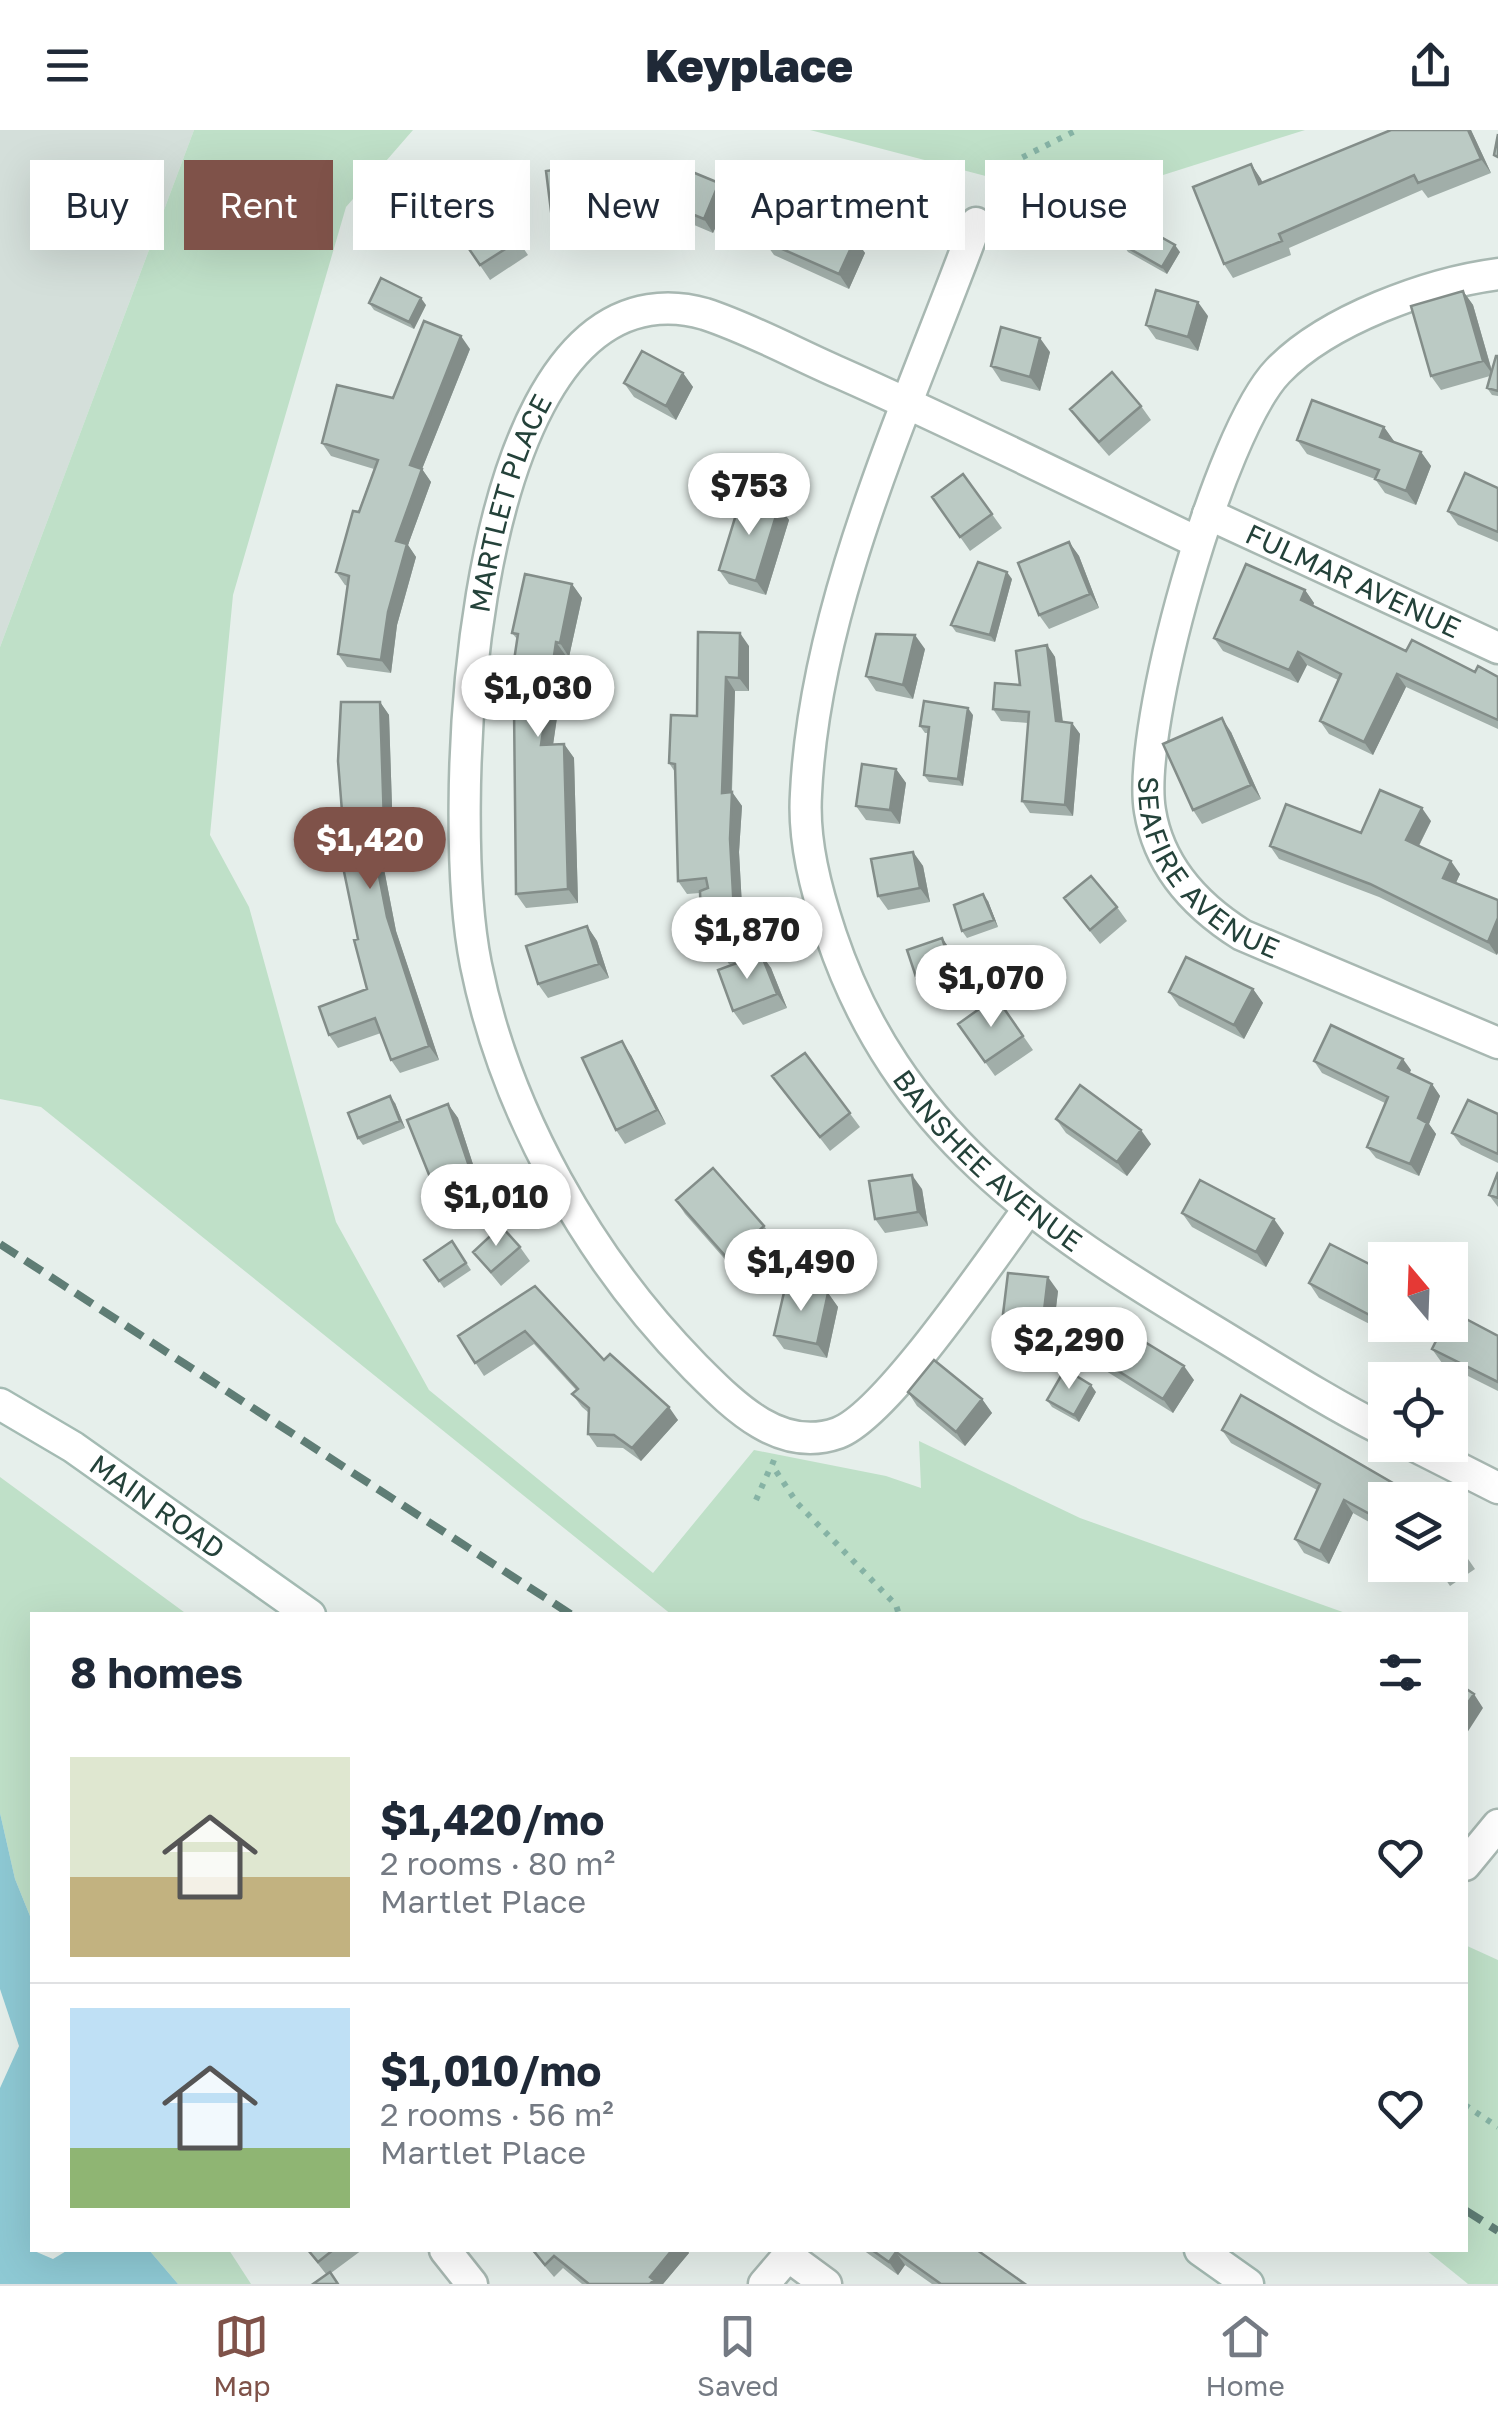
<!DOCTYPE html>
<meta charset="utf-8">
<style>
:root{--surface:#fff;--page:#f2f2f3;--text:#1f2937;--muted:#747a83;--line:#e0e1e3;--accent:#7f5249}
body{margin:0;font-family:"Golos Text",sans-serif;background:var(--page);color:var(--text);height:100vh;display:flex;flex-direction:column;font-size:38px;white-space:nowrap}
*{box-sizing:border-box;margin:0}
p{font-size:32px;color:var(--muted)}
.icon{flex:none;width:55px;height:55px;fill:none;stroke:currentColor;stroke-width:2;stroke-linecap:round;stroke-linejoin:round}
.map{position:relative;flex:1;overflow:hidden}
.panel{position:absolute;left:30px;top:1482px;width:1438px;height:640px;display:flex;flex-direction:column;background:var(--surface);border-radius:0px;box-shadow:0 10px 40px #0002}
.panel>*{flex:none}
.top-card{position:absolute;left:30px;top:30px;width:1440px;height:90px;display:flex;gap:20px}
.needle{width:65px;rotate:341deg}
.controls{position:absolute;left:1368px;top:1112px;display:grid;gap:20px}
.controls a{display:grid;place-items:center;width:100px;height:100px;border-radius:0px;background:var(--surface);box-shadow:0 10px 40px #0002;font-size:50px}
.price{position:absolute;translate:-50% -85px;padding:0 22px;border-radius:35px;background:#fff;color:#222;font-size:32px;line-height:65px;filter:drop-shadow(0 2px 5px #0008)}
.price::after{content:'';position:absolute;left:50%;top:60px;width:30px;height:22px;margin-left:-15px;background:inherit;clip-path:polygon(0 0,100% 0,50% 100%)}
.price.current{background:var(--accent);color:#fff}
ul{padding:0;list-style:none}
li{display:flex;align-items:center;gap:30px;height:250px;padding:0 40px}
li+li{border-top:2px solid var(--line)}
li span{display:grid;place-items:center;flex:none;width:280px;height:200px;border-radius:0px;color:#555}
li>.icon{margin-inline-start:auto}
span .icon{width:120px;height:120px;fill:#fffc;stroke-width:1}
li b{font-size:42px}
h2{display:flex;justify-content:space-between;align-items:center;height:120px;padding:0 40px;font-size:42px}
.tag{padding:0 35px;border-radius:0px;background:var(--surface);box-shadow:0 10px 40px #0002;font-size:35px;line-height:90px}
.tag.current{background:var(--accent);color:#fff}
header{display:flex;justify-content:space-between;align-items:center;height:130px;padding:0 40px;background:var(--surface);font-size:45px;font-weight:800}
.menu{display:flex;justify-content:space-around;align-items:center;height:140px;border-top:2px solid var(--line);background:var(--surface);font-size:28px;color:var(--muted)}
.menu a{display:grid;justify-items:center;gap:5px}
.menu .current{color:var(--accent)}
.map>svg:first-child{display:block}
.built{fill:#d4dfda}
.green{fill:#bfe0c8}
.water{fill:#8ec9d4}
.lines{fill:none;stroke-linecap:round;stroke-linejoin:round}
.minor-casing{stroke:#a8b8b2;stroke-width:35}
.secondary-casing{stroke:#a4bbb3;stroke-width:35}
.path{stroke:#86b3a5;stroke-width:6;stroke-dasharray:5 8;stroke-linecap:butt}
.minor{stroke:#fff;stroke-width:30}
.secondary{stroke:#fff;stroke-width:30}
.rail{stroke:#5f7d75;stroke-width:8;stroke-dasharray:20 10;stroke-linecap:butt}
.wall{fill:#a1aea9}
.shaded-wall{fill:#838d89}
.building{fill:#bbcac4;stroke:#838d89;stroke-width:2.5}
.labels{text-anchor:middle;stroke-width:10;stroke-linejoin:round;paint-order:stroke}
.street-label{font-size:28px;fill:#24423a;stroke:#f7fbf9}
</style>
<header><svg class="icon" aria-label="menu" viewBox="0 0 24 24"><path d="M4 6h16M4 12h16M4 18h16"/></svg>Keyplace<svg class="icon" aria-label="share" viewBox="0 0 24 24"><path d="M12 15V3M7 8l5-5 5 5M5 13v7h14v-7"/></svg></header>
<div class="map">
<svg width="1498" height="2154" viewBox="0 0 1498 2154">
<rect width="100%" height="100%" fill="#e6efeb"/>
<path class="built" d="M0,0h194l-194,517z"/>
<path class="green" d="M194,0h219l-67,77 -113,388 -23,240 39,72 87,315 93,168 224,183 101,-123 132,26 35,12 -2,-47 161,77 271,97h-679l-631,-508 -41,-8v-452z
M810,0h495l-224,71z
M0,1347l188,138h-156v306l-17,-42 -15,-66z
M1465,1815l33,15v324h-30l-42,-34h39z
M149,2120h80l22,34h-73z"/>
<path class="water" d="M0,1683l15,66 17,42v329l21,9 15,-9h81l29,34h-178v-196l19,-42 -19,-57z"/>
<g class="lines">
<g class="minor-casing">
<g id="minor">
<path id="s1" d="M976,93c-66,180 -161,378 -170,571 -3,47 10,96 25,141 66,196 208,291 378,393 58,35 115,72 176,103"/>
<path id="s2" d="M1498,144c-69,9 -171,46 -220,97 -59,61 -142,357 -128,440 9,56 46,95 92,124l256,108"/>
<path id="s3" d="M1208,384l290,134"/>
<path id="s4" d="M1027,1081c-36,48 -140,204 -189,222 -59,21 -106,-29 -144,-67 -105,-107 -188,-253 -218,-401 -29,-143 -13,-625 173,-655 19,-3 39,-1 56,4 46,15 91,40 135,59 120,53 238,112 357,169"/>
<path d="M1413,1315l85,43"/>
<path d="M1465,1735l33,-40"/>
<path d="M445,2120l27,34"/>
<path d="M788,2126l38,28"/>
<path d="M764,2154l29,-34"/>
</g>
</g>
<g class="secondary-casing">
<g id="secondary">
<path id="s5" d="M0,1274l73,43 237,168"/>
<path d="M1200,2120l48,34"/>
</g>
</g>
<path class="path" d="M992,69l27,-40 58,-29
M774,1330l-2,5 25,38 99,102 3,10
M756,1370l15,-34
M1465,1975l33,22"/>
<use href="#minor" class="minor"/>
<use href="#secondary" class="secondary"/>
<path class="rail" d="M0,1114l572,371
M1465,2080l33,21"/>
</g>
<path class="wall" d="M1391,0h80l20,43 -63,25 -6,-8 -133,58 2,7 -58,23 -9,-14 27,-100 12,19z
M599,49l7,48 -44,7 -10,-15z
M719,53l10,14 -16,36 -33,-14 -10,-14z
M490,69l38,56 -38,25 -38,-56z
M855,109l10,14 -16,36 -75,-34 -10,-14z
M1123,115l57,7 -13,22 -39,-22z
M1463,161l10,14 19,66 6,-15v40l-6,-1 -5,-7 3,-12 -49,14 -10,-14z
M369,173l57,2 -12,24 -40,-19z
M1208,186l-10,35 -42,-12 -10,-14z
M470,219l-48,120 9,13 -23,63 8,12 -19,68 -6,48 -44,-6 -9,-13 10,-68 -3,-1 -9,-13 38,-103 -43,-13 -9,-13z
M1050,222l-10,39 -39,-10 -10,-15z
M683,243l10,14 -17,33 -42,-23 -10,-14z
M1141,276l10,14 -42,36 -29,-33 -10,-14z
M1384,297l10,15 27,10 10,14 -15,39 -31,-12 -10,-14 -68,-25 -10,-14z
M963,344l39,54 -32,23 -38,-54z
M1498,358v54l-40,-17 -10,-14z
M779,376l10,14 -23,75 -37,-11 -10,-14z
M1069,412l10,14 20,52 -50,21 -10,-14z
M1012,449l-17,63 -39,-10 -5,-7z
M572,454l10,14 -13,59 -3,-1 -13,88h11l10,14 4,145 -52,5 -10,-14 -2,-177 -7,-10 10,-68 -5,-6z
M1305,460l9,13 -1,3 93,45 69,21 23,5v52l-92,-42 -33,68 -44,-21 -9,-13 18,-41 -31,-15 -9,18 -75,-32 -9,-13z
M1047,515l8,12 8,65 9,1 8,11 -7,82 -43,-3 -8,-12 6,-78 -27,-2 -8,-12 27,-24z
M749,516v45h-14l-3,101 10,14 -3,46 6,108 16,-6 10,14 16,40 -44,17 -10,-14 3,-48 -7,1 -9,-13 -3,-18h-7l-9,-13 -1,-27 -13,1 -9,-13 -3,-109 -6,-9 28,-47z
M925,519l-12,50 -37,-8 -10,-15z
M380,572l9,13 4,122 -15,1 18,93 43,129 -39,13 -9,-13 -10,-27 -43,15 -9,-13 38,-46 -23,-152z
M973,585l-10,71 -34,-4 -5,-7 5,-42h-4l-5,-7z
M1231,602l30,67 -59,25 -9,-14z
M896,639l10,14 -6,41 -34,-4 -10,-14z
M1431,691l-12,25 41,28 -4,9 42,17 -1,55 -118,-58 -100,-38 -9,-13z
M913,722l10,14 7,36 -42,8 -10,-14z
M1064,768l53,9 10,14 -27,23z
M988,771l10,26 -31,11 -5,-7z
M587,796l10,15 12,37 -61,20 -10,-14z
M942,808l10,14 12,36 -35,12 -10,-14z
M1253,859l10,14 -19,36 -65,-33 -10,-14z
M996,867l37,53 -38,26 -37,-52z
M805,923l55,74 -30,24 -58,-75z
M631,925l35,69 -41,20 -9,-14z
M1314,931l97,9 -2,4 23,10 8,12 -11,28 7,10 -17,42 -43,-18 -9,-11 18,-44 -63,-30z
M395,973l10,25 -42,17 -5,-7z
M448,974l10,14 22,68 -36,15 -10,-14z
M1498,984v49l-37,-18 -9,-12z
M1056,989l95,25 -24,32 -61,-43z
M1498,1042v35l-9,-12z
M922,1059l6,37 -43,7 -10,-14z
M676,1070l88,26 10,14 -37,33 -52,-59z
M1182,1083l102,20 -18,34 -74,-40z
M452,1111l19,29 -27,18 -20,-28z
M520,1117l10,14 -29,25 -28,-34z
M1385,1142l6,63 -72,-37 -10,-15z
M535,1156l69,74 74,60 -37,41 -18,-13 -26,-1 -9,-13 1,-21 -7,-6 -10,-13 4,-4 -42,-46 -50,32 -26,-40z
M1058,1161l-5,42 -40,-4 -10,-15z
M828,1163l10,14 -11,51 -43,-9 -10,-14z
M1498,1206v55l-56,-28 -10,-14z
M1096,1227l98,23 -21,33 -67,-42z
M908,1262l74,7 10,14 -27,33 -48,-40z
M1096,1262l-17,30 -27,-15 -5,-7z
M1222,1300l176,56 9,13 -22,1v31l-32,-18 -24,51 -25,-11 -9,-14 22,-49 -86,-47z
M1450,1403l25,36 -25,17 -14,-21z
M307,2120h55l-31,23 -5,1z
M531,2120h156l2,3 -26,31h-81l-19,-16 -9,9z
M863,2120h114l48,34h-93l-27,-19 -7,10z"/>
<path class="shaded-wall" d="M1468,0h3l20,43 -10,-14z
M1251,34l10,15 8,20 -10,-15z
M589,35l10,14 7,48 -10,-14z
M719,53l10,14 -16,36 -9,-14z
M855,109l10,14 -16,36 -10,-15z
M1175,115l5,7 -13,22 -5,-7z
M1463,161l10,14 20,70 -10,-14z
M421,168l5,7 -12,24 -5,-7z
M1198,172l10,14 -10,35 -10,-14z
M461,206l9,13 -48,120 9,13 -23,63 8,12 -19,68 -6,48 -10,-13 15,-119 14,-76z
M1040,208l10,14 -10,39 -10,-14z
M683,243l10,14 -17,33 -10,-14z
M1384,297l10,14 -5,10 -9,-14z
M1421,322l10,14 -15,39 -10,-14z
M779,376l10,14 -23,75 -10,-14z
M1069,412l10,14 20,52 -9,-14z
M1007,442l5,7 -17,63 -5,-7z
M572,454l10,14 -13,59 -9,-14z
M1305,460l9,13 -4,10 -9,-13z
M740,503l9,13v45l-10,-13z
M915,505l10,14 -12,50 -10,-14z
M556,512l10,14 -15,103 -10,-14z
M1047,515l8,12 9,76 -8,-12z
M1298,522l9,13 -9,18 -9,-13z
M1397,544l9,13 -33,68 -9,-13z
M726,547l9,14 -4,115 -9,-13z
M380,572l9,13 4,122 -9,-14z
M968,578l5,7 -10,71 -5,-7z
M1222,588l9,14 30,67 -10,-14z
M1072,593l8,11 -7,82 -8,-11z
M564,614l10,14 4,145 -10,-14z
M896,639l10,14 -6,41 -10,-14z
M732,662l10,14 -3,46 6,110 -9,-13 -6,-110z
M1422,678l9,13 -16,32 -9,-13z
M369,695l9,13 18,93 43,129 -10,-14 -42,-129z
M913,722l10,14 7,36 -10,-14z
M1451,731l9,13 -8,17 -9,-13z
M983,764l5,7 10,26 -4,-7z
M1498,788v35l-1,2 -9,-13z
M587,796l10,15 12,37 -10,-14z
M942,808l10,14 12,36 -10,-14z
M761,824l10,14 16,40 -10,-14z
M1253,859l10,14 -19,36 -10,-14z
M622,911l9,14 35,69 -9,-14z
M1403,929l8,11 -5,10 -8,-12z
M1432,954l8,12 -11,28 7,10 -17,42 -9,-12 8,-46z
M390,966l5,7 10,25 -5,-7z
M448,974l10,14 22,68 -9,-14z
M1141,1000l10,14 -24,32 -10,-14z
M912,1045l10,14 6,37 -10,-14z
M1274,1089l10,14 -18,34 -10,-15z
M1048,1147l10,14 -5,42 -10,-14z
M828,1163l10,14 -11,51 -10,-14z
M1385,1182v13h11l-5,10 -10,-14z
M1184,1236l10,14 -21,33 -10,-14z
M1091,1255l5,7 -17,30 -5,-7z
M982,1269l10,14 -27,33 -9,-14z
M669,1277l9,13 -37,41 -9,-13z
M1398,1356l9,13 -1,1h-16z
M1344,1370l9,13 -24,51 -9,-13z
M1385,1379v19l-6,-9z
M1474,1564l9,14 -18,28v-29z
M672,2120h15l2,3 -26,31h-13v-7z
M896,2122l9,13 -7,10 -9,-13z"/>
<path class="building" d="M1391,0h77l13,29 -63,24 -4,-8 -135,59 3,7 -58,23 -31,-77 58,-23 8,20z
M1498,4v23l-4,-2z
M589,35l7,48 -44,6 -6,-48z
M685,39l34,14 -15,36 -34,-14z
M490,69l28,42 -38,24 -28,-41z
M781,75l74,34 -16,35 -75,-33z
M1136,93l39,22 -13,22 -39,-22z
M381,148l40,20 -12,24 -40,-19z
M1156,160l42,12 -10,35 -42,-12z
M1463,161l20,70 -52,15 -20,-70z
M424,191l37,15 -51,129 12,4 -26,72 11,3 -19,68 -7,48 -43,-6 11,-78 -13,-4 17,-61 6,1 19,-52 -56,-17 15,-58 56,13z
M1001,197l39,11 -10,39 -39,-11z
M642,221l41,22 -17,33 -42,-23z
M1496,226h2v35l-11,-3z
M1112,242l29,34 -42,36 -29,-33z
M1312,270l72,27 -4,10 41,15 -15,39 -31,-12 4,-9 -82,-30z
M1465,343l33,15v44l-50,-21z
M963,344l29,40 -32,23 -28,-40z
M742,365l37,11 -23,75 -37,-11z
M1069,412l21,52 -51,21 -21,-52z
M978,432l29,10 -17,63 -39,-10z
M1246,434l59,26 -4,10 105,51 6,-11 63,32 3,-6 20,11v43l-101,-46 -33,68 -44,-21 21,-47 -43,-22 -9,18 -75,-32z
M525,444l47,10 -12,59 -4,-1 -15,103 23,-1 4,145 -52,5 -2,-186 -7,-1 11,-73 -6,-1z
M698,502l42,1 -1,45 -13,-1 -4,116 10,-1 -2,47 6,110 -16,2 -6,-32 -13,1 -1,-29 8,-3 -2,-10 -28,3 -3,-117 -6,-1 2,-48 26,1z
M876,504l39,1 -12,50 -37,-9z
M1047,515l9,76 16,2 -7,82 -43,-4 7,-89 -36,-3 2,-26 25,2 -4,-34z
M924,571l44,7 -10,71 -34,-4 5,-48 -9,-1z
M341,572h39l4,121 -15,2 18,92 42,129 -38,14 -16,-42 -46,17 -10,-28 48,-18 -13,-49 4,-1 -21,-101 7,-1 -6,-76z
M1222,588l29,67 -58,25 -30,-66z
M862,634l34,5 -6,41 -34,-4z
M1380,660l42,18 -16,32 45,21 -8,17 55,22v18l-10,24 -118,-58 -100,-38 16,-42 75,29z
M913,722l7,36 -42,8 -7,-37z
M1091,746l26,31 -27,23 -26,-32z
M983,764l11,26 -32,11 -8,-26z
M587,796l12,38 -61,20 -12,-38z
M942,808l12,36 -35,12 -12,-36z
M761,824l16,40 -44,17 -15,-41z
M1186,827l67,32 -19,36 -65,-33z
M996,867l27,39 -38,26 -27,-38z
M1331,895l72,34 -5,9 34,16 -14,34 9,5 -17,41 -43,-17 21,-50 -74,-36z
M622,911l35,69 -41,20 -34,-72z
M805,923l45,60 -30,24 -48,-61z
M1080,955l61,45 -24,32 -61,-43z
M390,966l10,25 -42,17 -10,-25z
M1468,970l30,14v40l-46,-21z
M448,974l23,68 -37,15 -27,-67z
M713,1038l51,58 -36,33 -52,-59z
M1498,1042v26l-9,-3z
M912,1045l6,37 -43,7 -6,-38z
M1200,1050l74,39 -18,33 -74,-39z
M501,1096l19,21 -29,25 -18,-20z
M452,1111l14,22 -27,18 -15,-21z
M1330,1114l55,28v40l-4,9 -72,-38z
M1008,1143l40,4 -5,42 -40,-5z
M786,1154l42,9 -11,51 -43,-9z
M535,1156l69,74 6,-6 59,53 -37,41 -18,-13 -26,-1 1,-26 -17,-14 6,-5 -53,-58 -50,32 -17,-27z
M1451,1181l47,25v46l-66,-33 12,-24h6z
M1117,1195l67,41 -21,33 -67,-42z
M934,1230l48,39 -26,33 -48,-40z
M1065,1239l26,16 -17,30 -27,-15z
M1241,1265l157,91 -8,14h-5v9l-6,10 -35,-19 -24,51 -25,-12 25,-55 -98,-54z
M1450,1403l15,22 -15,10z
M1436,1435h14l-10,6z
M1465,1558l9,6 -9,13z
M308,2120h25l-15,12z
M533,2120h139l-22,27 4,3 -4,4h-61l-35,-28 -9,9z
M872,2120h105l48,34h-84l-45,-32 -7,10z
M330,2142l8,12h-25z"/>
<g class="labels">
<g class="street-label">
<text dy="10" stroke="none"><textPath href="#s4" startOffset="1392">MARTLET PLACE</textPath></text>
<text dy="10" stroke="none"><textPath href="#s3" startOffset="160">FULMAR AVENUE</textPath></text>
<text dy="10" stroke="none"><textPath href="#s2" startOffset="790">SEAFIRE AVENUE</textPath></text>
<text dy="10" stroke="none"><textPath href="#s1" startOffset="1022">BANSHEE AVENUE</textPath></text>
<text dy="10" stroke="none"><textPath href="#s5" startOffset="188">MAIN ROAD</textPath></text>
</g>
</g>
</svg>
<div class="controls">
<a><svg class="needle" viewBox="-14 -14 28 28"><path d="M0-13l5 13h-10z" fill="#e53935"/><path d="M0 13l5-13h-10z" fill="#747a83"/></svg></a>
<a><svg class="icon" aria-label="locate" viewBox="0 0 24 24"><circle cx="12" cy="12" r="6"/><path d="M12 2v4M12 18v4M2 12h4M18 12h4"/></svg></a>
<a><svg class="icon" aria-label="layers" viewBox="0 0 24 24"><path d="M12 4l9 5-9 5-9-5zM3 14l9 5 9-5"/></svg></a>
</div>
<b class="price" style="left:749px;top:408px">$753</b>
<b class="price" style="left:538px;top:610px">$1,030</b>
<b class="price current" style="left:370px;top:762px">$1,420</b>
<b class="price" style="left:747px;top:852px">$1,870</b>
<b class="price" style="left:991px;top:900px">$1,070</b>
<b class="price" style="left:496px;top:1119px">$1,010</b>
<b class="price" style="left:801px;top:1184px">$1,490</b>
<b class="price" style="left:1069px;top:1262px">$2,290</b>
<div class="top-card">
<a class="tag">Buy</a>
<a class="tag current">Rent</a>
<a class="tag">Filters</a>
<a class="tag">New</a>
<a class="tag">Apartment</a>
<a class="tag">House</a>
</div>
<section class="panel">
<h2>8 homes<svg class="icon" aria-label="filters" viewBox="0 0 24 24"><path d="M4 7h16M4 17h16"/><circle cx="9" cy="7" r="2"/><circle cx="15" cy="17" r="2"/></svg></h2>
<ul>
<li><span style="background:linear-gradient(#dfe7d0 60%,#c2b280 0)"><svg class="icon" aria-label="home" viewBox="0 0 24 24"><path d="M3 11l9-7 9 7M6 9v11h12V9"/></svg></span><div><b>$1,420/mo</b><p>2 rooms · 80 m²</p><p>Martlet Place</p></div><svg class="icon" aria-label="heart" viewBox="0 0 24 24"><path d="M12 20l-8-8c-3-5 5-10 8-4 3-6 11-1 8 4z"/></svg></li>
<li><span style="background:linear-gradient(#bfe0f5 70%,#8fb573 0)"><svg class="icon" aria-label="home" viewBox="0 0 24 24"><path d="M3 11l9-7 9 7M6 9v11h12V9"/></svg></span><div><b>$1,010/mo</b><p>2 rooms · 56 m²</p><p>Martlet Place</p></div><svg class="icon" aria-label="heart" viewBox="0 0 24 24"><path d="M12 20l-8-8c-3-5 5-10 8-4 3-6 11-1 8 4z"/></svg></li>
</ul>
</section>
</div>
<nav class="menu">
<a class="current"><svg class="icon" aria-label="map" viewBox="0 0 24 24"><path d="M3 6l6-2 6 2 6-2v14l-6 2-6-2-6 2zM9 4v14M15 6v14"/></svg>Map</a>
<a><svg class="icon" aria-label="saved" viewBox="0 0 24 24"><path d="M7 4h10v16l-5-4-5 4z"/></svg>Saved</a>
<a><svg class="icon" aria-label="home" viewBox="0 0 24 24"><path d="M3 11l9-7 9 7M6 9v11h12V9"/></svg>Home</a>
</nav>
